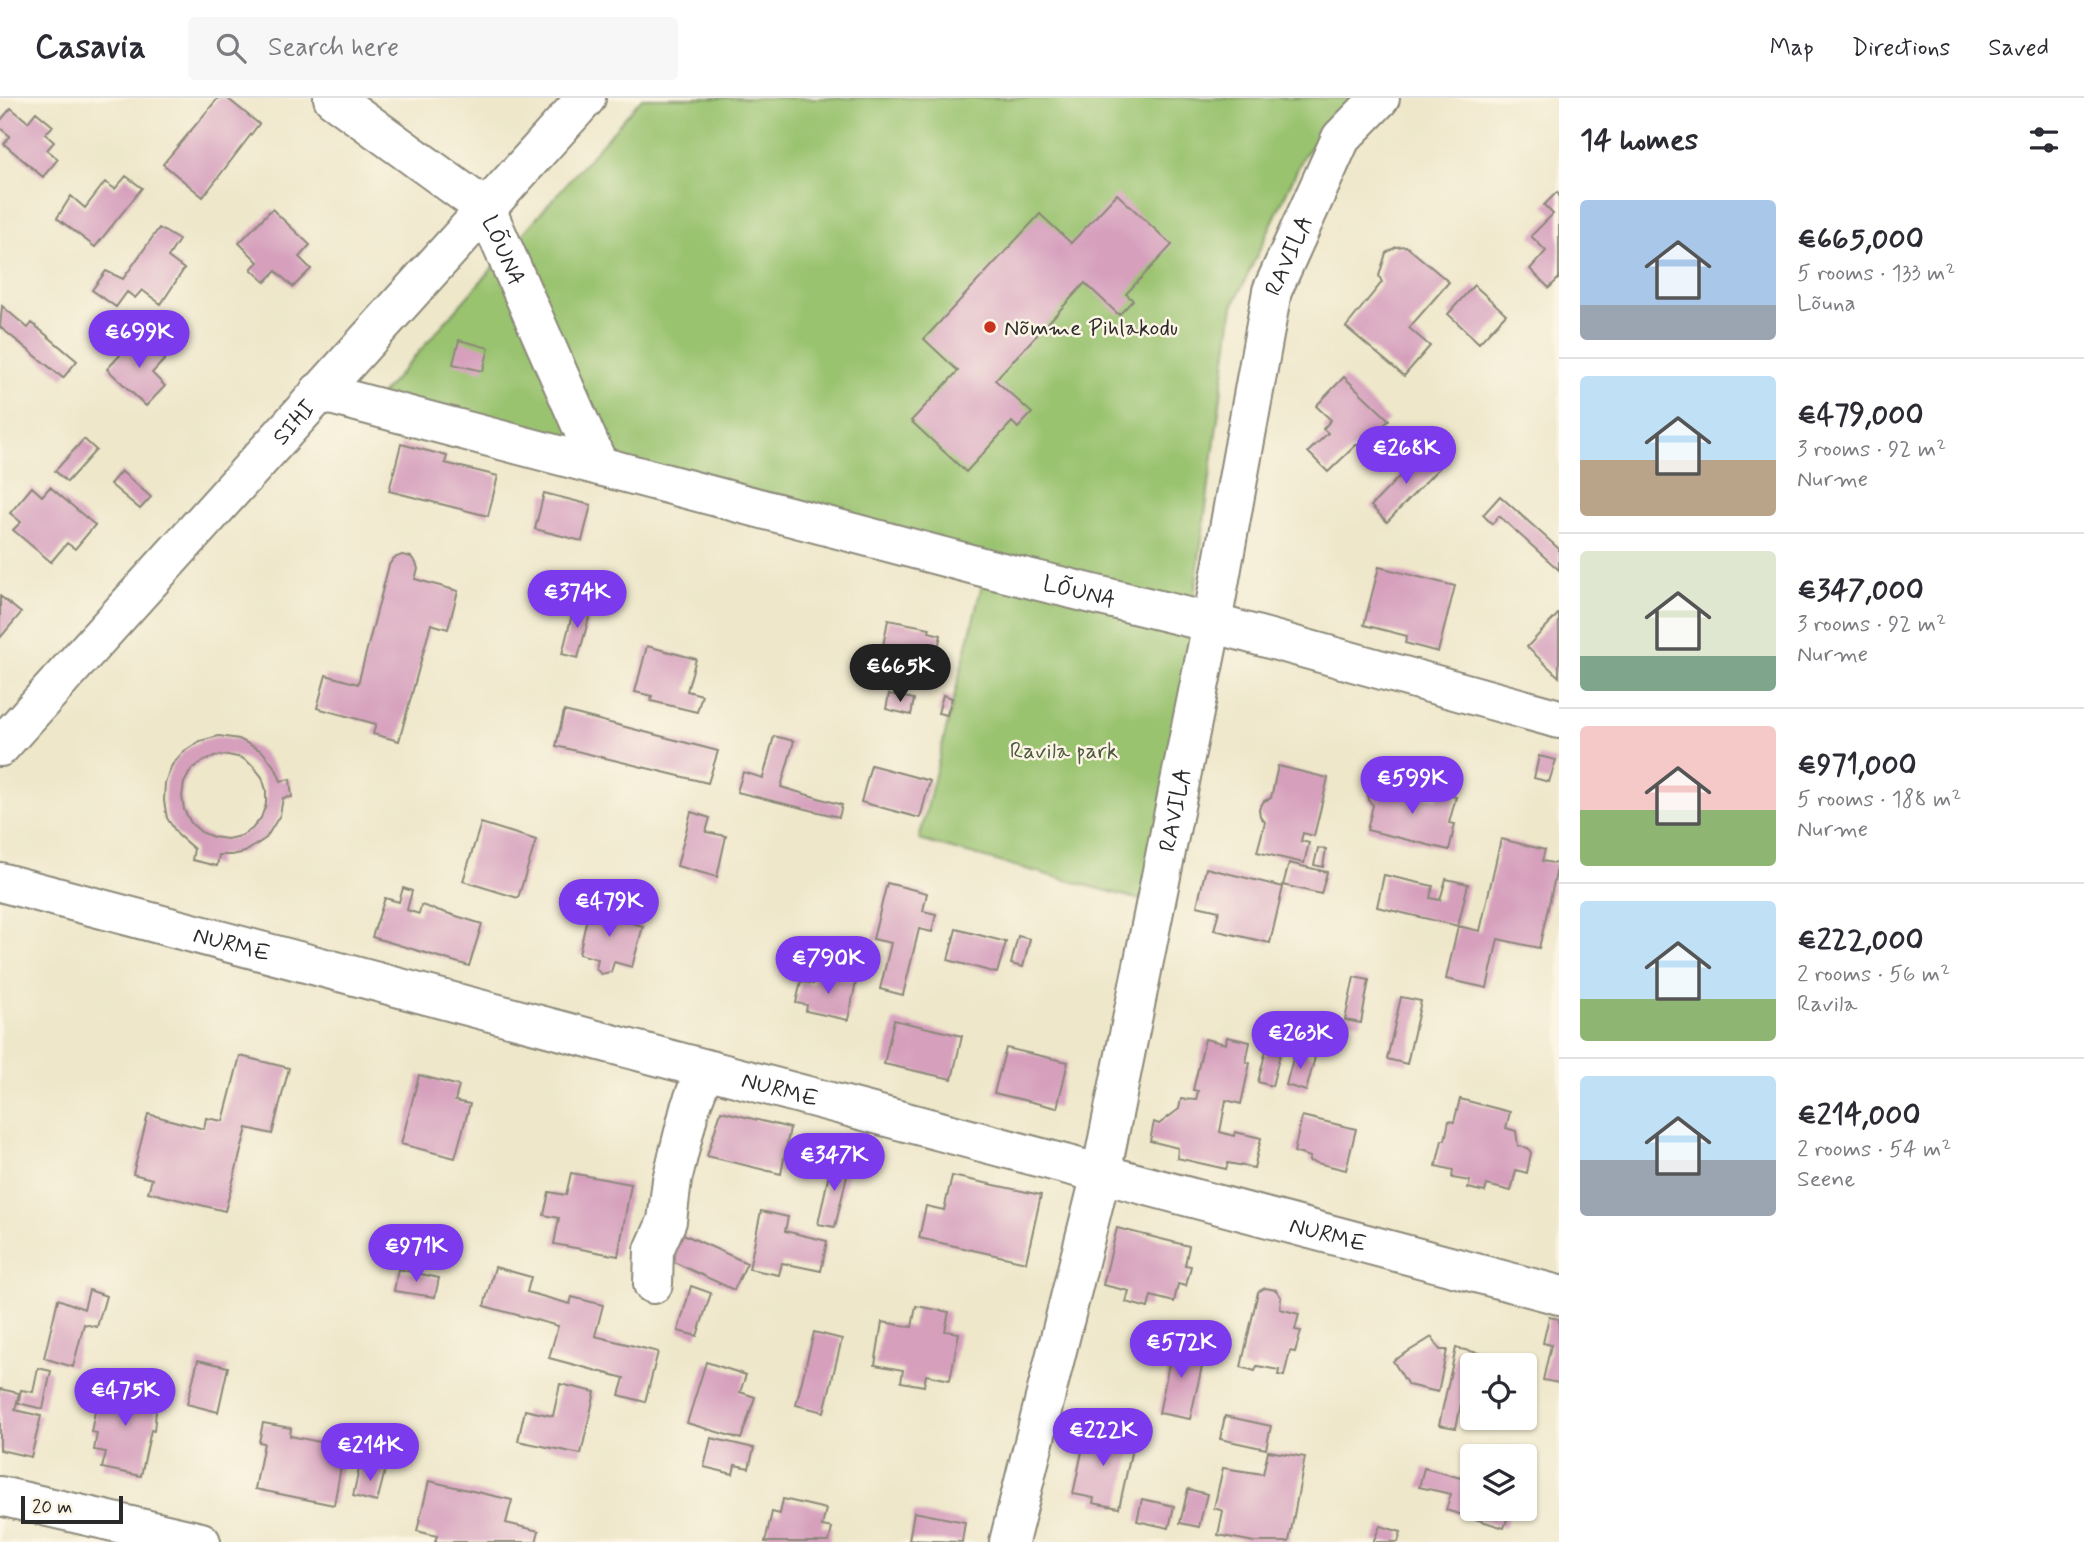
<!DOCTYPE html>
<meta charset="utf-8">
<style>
:root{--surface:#fff;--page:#f7f7f7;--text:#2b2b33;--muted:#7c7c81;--line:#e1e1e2;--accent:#7c3aed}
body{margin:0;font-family:Mynerve,sans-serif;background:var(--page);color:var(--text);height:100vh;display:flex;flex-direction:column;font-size:26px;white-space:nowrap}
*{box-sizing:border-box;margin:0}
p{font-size:23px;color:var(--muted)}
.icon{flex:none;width:38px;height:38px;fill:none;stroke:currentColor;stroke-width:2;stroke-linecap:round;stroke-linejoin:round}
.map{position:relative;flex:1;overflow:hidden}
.drawer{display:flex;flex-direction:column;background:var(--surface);width:525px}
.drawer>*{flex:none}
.tools{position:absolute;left:1460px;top:1255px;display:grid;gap:14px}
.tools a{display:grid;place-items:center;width:77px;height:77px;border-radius:7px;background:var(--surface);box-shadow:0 2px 5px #0004;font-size:35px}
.scale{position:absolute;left:21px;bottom:18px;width:102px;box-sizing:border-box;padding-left:7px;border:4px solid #2b2b2b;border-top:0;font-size:19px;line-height:24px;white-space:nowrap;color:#2b2b2b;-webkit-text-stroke:5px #fcf5e5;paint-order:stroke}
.price{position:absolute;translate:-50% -60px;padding:0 16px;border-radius:24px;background:var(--accent);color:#fff;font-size:23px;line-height:46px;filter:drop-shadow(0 2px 4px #0008)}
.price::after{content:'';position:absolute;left:50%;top:42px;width:21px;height:16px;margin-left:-10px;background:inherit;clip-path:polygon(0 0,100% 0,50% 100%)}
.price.active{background:#222;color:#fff}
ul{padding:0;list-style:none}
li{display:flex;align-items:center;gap:21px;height:175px;padding:0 21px}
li+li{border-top:2px solid var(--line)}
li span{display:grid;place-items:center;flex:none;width:196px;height:140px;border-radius:7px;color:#555}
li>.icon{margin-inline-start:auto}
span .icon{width:84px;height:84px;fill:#fffc;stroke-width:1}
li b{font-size:30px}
h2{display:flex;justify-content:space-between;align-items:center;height:84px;padding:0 21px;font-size:30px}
header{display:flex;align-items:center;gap:42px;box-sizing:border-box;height:98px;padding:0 35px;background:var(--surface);border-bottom:2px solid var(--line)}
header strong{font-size:33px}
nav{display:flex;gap:38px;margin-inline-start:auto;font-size:24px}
.search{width:490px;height:63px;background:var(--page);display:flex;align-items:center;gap:18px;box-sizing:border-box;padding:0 24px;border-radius:7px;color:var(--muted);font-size:26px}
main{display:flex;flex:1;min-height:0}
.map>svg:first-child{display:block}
.green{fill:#9ac370;stroke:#62774e;stroke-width:2}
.building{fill:#d6a0bd;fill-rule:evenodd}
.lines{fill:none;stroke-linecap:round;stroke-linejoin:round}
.minor-casing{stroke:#8c897a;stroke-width:42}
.minor{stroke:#fff;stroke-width:38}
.poi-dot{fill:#c8321e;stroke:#fcf5e5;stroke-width:2.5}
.labels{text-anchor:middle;stroke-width:5;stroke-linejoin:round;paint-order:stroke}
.street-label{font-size:23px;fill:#2b2b2b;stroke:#fcf5e5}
.poi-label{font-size:23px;fill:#2b2b2b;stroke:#fcf5e5;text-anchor:start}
.park-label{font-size:23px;fill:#4c5940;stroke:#fcf5e5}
</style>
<header>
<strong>Casavia</strong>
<div class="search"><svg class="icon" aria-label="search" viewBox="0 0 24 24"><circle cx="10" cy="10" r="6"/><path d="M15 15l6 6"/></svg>Search here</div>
<nav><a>Map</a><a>Directions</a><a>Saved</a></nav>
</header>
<main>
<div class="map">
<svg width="1559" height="1444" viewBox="0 0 1559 1444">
<rect width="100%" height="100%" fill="#fcf5e5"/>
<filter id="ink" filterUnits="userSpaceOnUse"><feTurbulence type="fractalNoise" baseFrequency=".0143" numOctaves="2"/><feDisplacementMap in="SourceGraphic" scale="14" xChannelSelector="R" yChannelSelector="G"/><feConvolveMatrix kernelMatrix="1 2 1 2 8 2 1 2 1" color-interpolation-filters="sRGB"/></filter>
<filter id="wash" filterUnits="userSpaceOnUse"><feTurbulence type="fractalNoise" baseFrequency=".00686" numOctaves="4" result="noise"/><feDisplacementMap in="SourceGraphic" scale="28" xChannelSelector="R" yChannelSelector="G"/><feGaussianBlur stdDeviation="1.57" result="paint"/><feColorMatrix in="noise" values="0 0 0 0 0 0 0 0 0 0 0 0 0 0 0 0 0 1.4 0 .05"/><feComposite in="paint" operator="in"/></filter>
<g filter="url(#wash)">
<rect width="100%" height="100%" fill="#eee7ca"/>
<path class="green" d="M642,0h713l-51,57 -71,151 -40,299 -820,-201z
M986,470l226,55 -57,281 -236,-64z"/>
<g id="blocks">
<path class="building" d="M218,0h9l32,26 -56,73 -40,-33z
M11,10l17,14 8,-10 17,14 -8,8 9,8 -7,8 11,9 -15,18 -39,-33 6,-8 -10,-8v-7z
M126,78l16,12 -47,59 -38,-29 14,-22 14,12 20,-26 10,7z
M1557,94l2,3v83l-10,10 -19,-19 16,-18 -15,-15 22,-22 -9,-9z
M1117,96l55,51 -46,49 7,6 -14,15 -34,-32 -90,97 37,33 -14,15 -6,-6 -46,50 -55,-51 47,-50 -34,-32 116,-125 31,29z
M272,111l38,36 -11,12 12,12 -18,18 -17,-16 -11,11 -14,-13 7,-7 -19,-19z
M159,130l20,12 -11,17 16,12 -23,35 -19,-14 -7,8 -8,-6 -11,15 -24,-17 14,-19 17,8z
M1406,148l43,36 -40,46 21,18 -26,30 -58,-49 36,-45 -3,-6 7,-23 10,-6z
M1474,187l32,29 -27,29 -31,-29z
M2,208l26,22 4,-5 45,38 -14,17 -63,-51z
M139,237l26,24 -13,14 13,13 -19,20 -39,-37z
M459,242l30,8 -6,23 -30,-7z
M1344,279l45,43 -26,25h-7l-28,27 -20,-20 20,-19 -5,-4 8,-9 -15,-14z
M84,341l12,11 -29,32 -12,-11z
M401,346l46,12 -2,7 53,13 -10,40 -99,-25z
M1424,353l16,16 -53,55 -16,-16z
M121,373l30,26 -11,12 -30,-25z
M32,389l10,9 8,-9 45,38 -20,24 -8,-6 -16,19 -38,-32 8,-8 -11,-9z
M544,395l47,12 -9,36 -47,-12z
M1500,398l59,53v21l-60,-54 -7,8 -9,-9z
M402,457l9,2 5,6 2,6 -3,10 43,12 -10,38 -17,-5 -32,117 -26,-7 3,-10 -59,-16 9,-33 32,9 31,-119 5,-7z
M1379,469l76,19 -17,66 -33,-9 2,-7 -43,-11z
M0,498l21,17 -21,25z
M575,505l17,4 -14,51 -16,-4z
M1559,515v64l-32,-30z
M888,522l42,8 -1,4 12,3 -6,26 -9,-2 -3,16 -44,-9z
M647,548l49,13 -9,32 15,4 -5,17 -46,-11 1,-5 -17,-4z
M889,596l25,5 -3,16 -25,-6z
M943,597l9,3 -5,17 -9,-2z
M564,613l154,40 -10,32 -152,-37z
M219,638l20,3 23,12 14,18 5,12 9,-2 2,18 -9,1 -3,17 -14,23 -21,14 -13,3h-13l-2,11 -25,-6 2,-11 -16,-14 -11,-17 -3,-17 1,-18 7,-18 11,-13 17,-11zM228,657l14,3 11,8 9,11 4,13v14l-5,14 -9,11 -11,7 -14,3 -14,-2 -12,-5 -10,-9 -7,-13 -2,-14 2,-13 7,-13 11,-8 12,-6z
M774,638l20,5 -13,46 61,18 -3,12 -102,-25 6,-20 20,6z
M1539,658l17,4 -7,22 -15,-4z
M871,667l59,16 -10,37 -59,-16z
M1278,668l50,12 -14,58 -11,-3 -2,8 8,2 -5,20 -47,-11 8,-30 -5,-6 -1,-7 5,-8 7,-3z
M1374,687l63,14 3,-6 16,4 -7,26 6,1 -6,26 -82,-20 6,-25 -5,-5v-7z
M691,714l19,6 -4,14 20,4 -9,41 -40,-11z
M481,725l55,17 -18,58 -55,-17z
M1501,741l44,11 -3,11 16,3 -19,84 -41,-9 -11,49 -41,-9 12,-53 -81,-19 7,-32 49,11 -3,12 10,2 6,-21 22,5 -10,42 22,5z
M1318,750l8,1 -3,18 -9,-2z
M1289,765l38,9 -6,22 -38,-9z
M1206,770l77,19 -13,56 -56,-13 5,-19 -22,-5z
M887,785l40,10 -4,18 13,3 -4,18 -13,-3 -16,66 -23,-6 11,-46 -18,-4z
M403,790l9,3 -5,19 12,4 2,-9 61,19 -13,42 -97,-29 13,-39 14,4z
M590,806l26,5 -3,9 30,8 -11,41 -18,-5 -3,10 -10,2 -5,-5 2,-10 -19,-5z
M956,831l50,13 -9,31 -49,-13z
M1018,838l12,3 -7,28 -12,-3z
M815,875l41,9 -8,38 -42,-9 1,-6 -11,-2 5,-22 12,3z
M1354,879l15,3 -8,43 -16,-3z
M1401,899l20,4 -14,63 -20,-5z
M894,922l68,16 -10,43 -68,-15z
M1227,939l23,5 -4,20 4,1 -9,41 -15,-4 -6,32 14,4 1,-4 26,6 -7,30 -26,-5 -2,6 -49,-11 1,-10 -28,-7 4,-19 5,2 20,-15 2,-10 15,1 2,-9 -5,-1 12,-51 21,5z
M1267,948l14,4 -9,36 -14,-4z
M1006,950l62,14 -11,46 -63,-15z
M1295,953l20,6 -9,34 -20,-6z
M240,958l49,12 -17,66 -25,-6 -22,83 -77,-19 4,-13 -19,-5 15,-60 56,15 2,-11 17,3z
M419,977l40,11 -4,15 15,3 -15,54 -54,-14z
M1460,1001l50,13 -4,16 10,3 2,15 10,2 3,5 -4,20 -11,-3 -5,21 -24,-6 -2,7 -17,-4 2,-7 -18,-3 1,-8 -17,-4 6,-26h3l4,-19 5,1z
M721,1013l69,17 -9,46 -74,-18z
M1302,1018l54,13 -10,41 -37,-9 1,-4 -16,-5z
M832,1062l18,3 -15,64 -17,-3z
M571,1075l60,11 -13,72 -64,-12 5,-26 -15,-3 5,-23 17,3z
M952,1078l89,19 -15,67 -107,-24 7,-32 18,4z
M761,1113l27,6 -3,14 42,10 -6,30 -39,-8 -3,12 -30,-6z
M1117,1130l72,18 -4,19 6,1 -5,20 -8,-2 -4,18 -23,-6 -3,12 -22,-6 3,-11 -26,-6z
M672,1131l75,34 -13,27 -69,-32z
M495,1169l36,10 -4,15 43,12 2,-7 31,8 -8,31 63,16 -13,50 -26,-7 5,-17 -75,-20 9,-32 -74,-20z
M398,1171l41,9 -4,19 -41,-6z
M691,1188l20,7 -14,43 -19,-5z
M1265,1190l11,2 5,7 -1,12 19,5 -4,16 6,1 -6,21 -5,-1 -6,25 -6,-1 1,-5 -22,-4 -2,5 -14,-4 17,-75z
M89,1192l17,6 -9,31 -13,-3 -11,43 -29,-9 14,-59 26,10z
M916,1208l33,6 -4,19 14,2 -9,47 -24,-5 -2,11 -23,-4 2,-12 -28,-5 7,-43 30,5z
M1549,1219l10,2v64l-16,-3 8,-35 -8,-2z
M814,1234l28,7 -18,73 -28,-7z
M1175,1237l20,4 -4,20 12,3 -13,57 -31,-6z
M1432,1239l8,13h7l-9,42 -30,-7 -15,-24z
M1456,1250l23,5 -3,12h-4v7l-4,-1 -12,57 -17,-3z
M198,1262l30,7 -10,45 -31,-8z
M706,1264l40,13 -6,17 15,5 -14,42 -54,-16z
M38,1270l13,3 -8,38 -25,-6 3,-13 12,2z
M139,1285l12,5 6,13 -3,30 -3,-1 -10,46 -39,-8 4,-16 -12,-2 3,-17 -6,-1 8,-41 24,6 5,-9z
M560,1286l35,8 -14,62 -63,-13 7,-31 28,6z
M0,1291l19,4 -4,17 26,6 -10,41 -31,-7z
M1225,1318l46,10 -5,23 -46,-10z
M263,1325l28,5 -1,8 35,7 1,-5 27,5 -3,20 -8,-2 -8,44 -79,-16 9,-46 -5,-1z
M1100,1331l17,3 -1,8 17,4 -14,64 -26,-5 1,-5 -21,-4 13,-61 12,3z
M711,1340l43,10 -5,20 -14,-3 -2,9 -29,-7z
M1268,1353l37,6 -16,85h-35l-36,-7 5,-24 -9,-3 9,-40 40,6z
M376,1362l11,3 -10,39 -24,-6 6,-27 15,4z
M1424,1370l48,13v27h21l16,6 -5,14 -58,-18 5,-16 -32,-7z
M429,1383l83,19 -6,23 33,8 -3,11h-101l2,-6 -20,-5z
M1188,1391l19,5 -8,33 -19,-4z
M783,1401l43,10 -4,17 10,2 -3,14h-64l7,-30 8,2z
M1142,1401l32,7 -5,22 -32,-7z
M914,1414l51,10 -3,20 -53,-2z
M1380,1428l21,6 -3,10h-25z"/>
</g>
</g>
<g filter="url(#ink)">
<use href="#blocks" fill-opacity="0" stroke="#8c897a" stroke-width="2"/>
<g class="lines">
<g class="minor-casing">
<g id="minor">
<path id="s1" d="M333,0l153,111 113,257"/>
<path id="s2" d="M319,294l667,176 226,55 347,96"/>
<path id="s3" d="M0,649l586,-649"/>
<path id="s4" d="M0,784l1559,413"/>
<path d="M653,1186l1,-34 13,-29 5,-41 18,-72 15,-39"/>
<path d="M0,1398l201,46"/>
<path id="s5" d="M1009,1444l92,-368 111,-551 60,-332 69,-153 39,-40"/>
</g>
</g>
<use href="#minor" class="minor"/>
</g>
</g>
<circle class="poi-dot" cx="990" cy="229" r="7"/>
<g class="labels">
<g class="street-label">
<text dy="8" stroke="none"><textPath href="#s1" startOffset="234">LÕUNA</textPath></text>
<text dy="8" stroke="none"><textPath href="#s5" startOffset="1318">RAVILA</textPath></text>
<text dy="8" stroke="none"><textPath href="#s3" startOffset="438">SIHI</textPath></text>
<text dy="8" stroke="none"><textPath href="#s2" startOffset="786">LÕUNA</textPath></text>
<text dy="8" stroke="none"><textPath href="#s5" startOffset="751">RAVILA</textPath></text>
<text dy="8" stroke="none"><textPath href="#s4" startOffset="240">NURME</textPath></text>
<text dy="8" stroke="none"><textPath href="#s4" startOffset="807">NURME</textPath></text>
<text dy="8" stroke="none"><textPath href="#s4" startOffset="1374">NURME</textPath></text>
</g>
<g class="poi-label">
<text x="1004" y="237">Nõmme Pihlakodu</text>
</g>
<g class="park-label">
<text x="1064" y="660">Ravila park</text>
</g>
</g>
</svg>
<div class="tools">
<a><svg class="icon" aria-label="locate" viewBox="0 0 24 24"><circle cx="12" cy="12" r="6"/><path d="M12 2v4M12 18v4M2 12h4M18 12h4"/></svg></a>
<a><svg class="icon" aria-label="layers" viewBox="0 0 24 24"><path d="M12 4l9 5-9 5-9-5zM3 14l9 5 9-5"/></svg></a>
</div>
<div class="scale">20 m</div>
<b class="price" style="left:139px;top:272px">€699K</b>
<b class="price" style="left:1406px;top:388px">€268K</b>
<b class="price" style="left:577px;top:532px">€374K</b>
<b class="price active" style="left:900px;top:606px">€665K</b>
<b class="price" style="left:1412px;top:718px">€599K</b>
<b class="price" style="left:609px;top:841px">€479K</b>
<b class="price" style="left:828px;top:898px">€790K</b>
<b class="price" style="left:1300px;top:973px">€263K</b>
<b class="price" style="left:834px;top:1095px">€347K</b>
<b class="price" style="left:416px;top:1186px">€971K</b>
<b class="price" style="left:1181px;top:1282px">€572K</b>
<b class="price" style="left:125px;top:1330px">€475K</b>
<b class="price" style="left:1103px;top:1370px">€222K</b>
<b class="price" style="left:370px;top:1385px">€214K</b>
</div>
<section class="drawer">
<h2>14 homes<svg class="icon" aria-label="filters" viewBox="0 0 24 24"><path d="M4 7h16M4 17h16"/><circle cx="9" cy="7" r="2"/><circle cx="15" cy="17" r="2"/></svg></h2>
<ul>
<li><span style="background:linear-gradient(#a9c7e8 75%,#9aa5b1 0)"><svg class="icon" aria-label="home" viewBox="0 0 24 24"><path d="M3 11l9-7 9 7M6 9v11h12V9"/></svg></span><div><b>€665,000</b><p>5 rooms · 133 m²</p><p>Lõuna</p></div></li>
<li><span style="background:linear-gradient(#bfe0f5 60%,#b9a48a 0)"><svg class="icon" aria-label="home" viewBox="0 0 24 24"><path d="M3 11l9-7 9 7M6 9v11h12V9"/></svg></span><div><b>€479,000</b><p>3 rooms · 92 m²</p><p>Nurme</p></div></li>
<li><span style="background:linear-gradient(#dfe7d0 75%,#7fa58c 0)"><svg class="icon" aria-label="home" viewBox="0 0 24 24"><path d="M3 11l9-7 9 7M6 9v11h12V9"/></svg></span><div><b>€347,000</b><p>3 rooms · 92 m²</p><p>Nurme</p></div></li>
<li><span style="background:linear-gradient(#f6c9c9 60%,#8fb573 0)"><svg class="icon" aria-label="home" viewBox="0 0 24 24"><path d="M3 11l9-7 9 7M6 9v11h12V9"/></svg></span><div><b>€971,000</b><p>5 rooms · 188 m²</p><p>Nurme</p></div></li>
<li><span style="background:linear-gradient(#bfe0f5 70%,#8fb573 0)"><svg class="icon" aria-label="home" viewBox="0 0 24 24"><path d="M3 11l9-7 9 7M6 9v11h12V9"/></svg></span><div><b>€222,000</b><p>2 rooms · 56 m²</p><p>Ravila</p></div></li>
<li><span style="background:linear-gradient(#bfe0f5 60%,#9aa5b1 0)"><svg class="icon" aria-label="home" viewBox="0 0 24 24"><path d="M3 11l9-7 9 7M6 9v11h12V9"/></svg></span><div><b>€214,000</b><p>2 rooms · 54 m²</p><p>Seene</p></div></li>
</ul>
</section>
</main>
